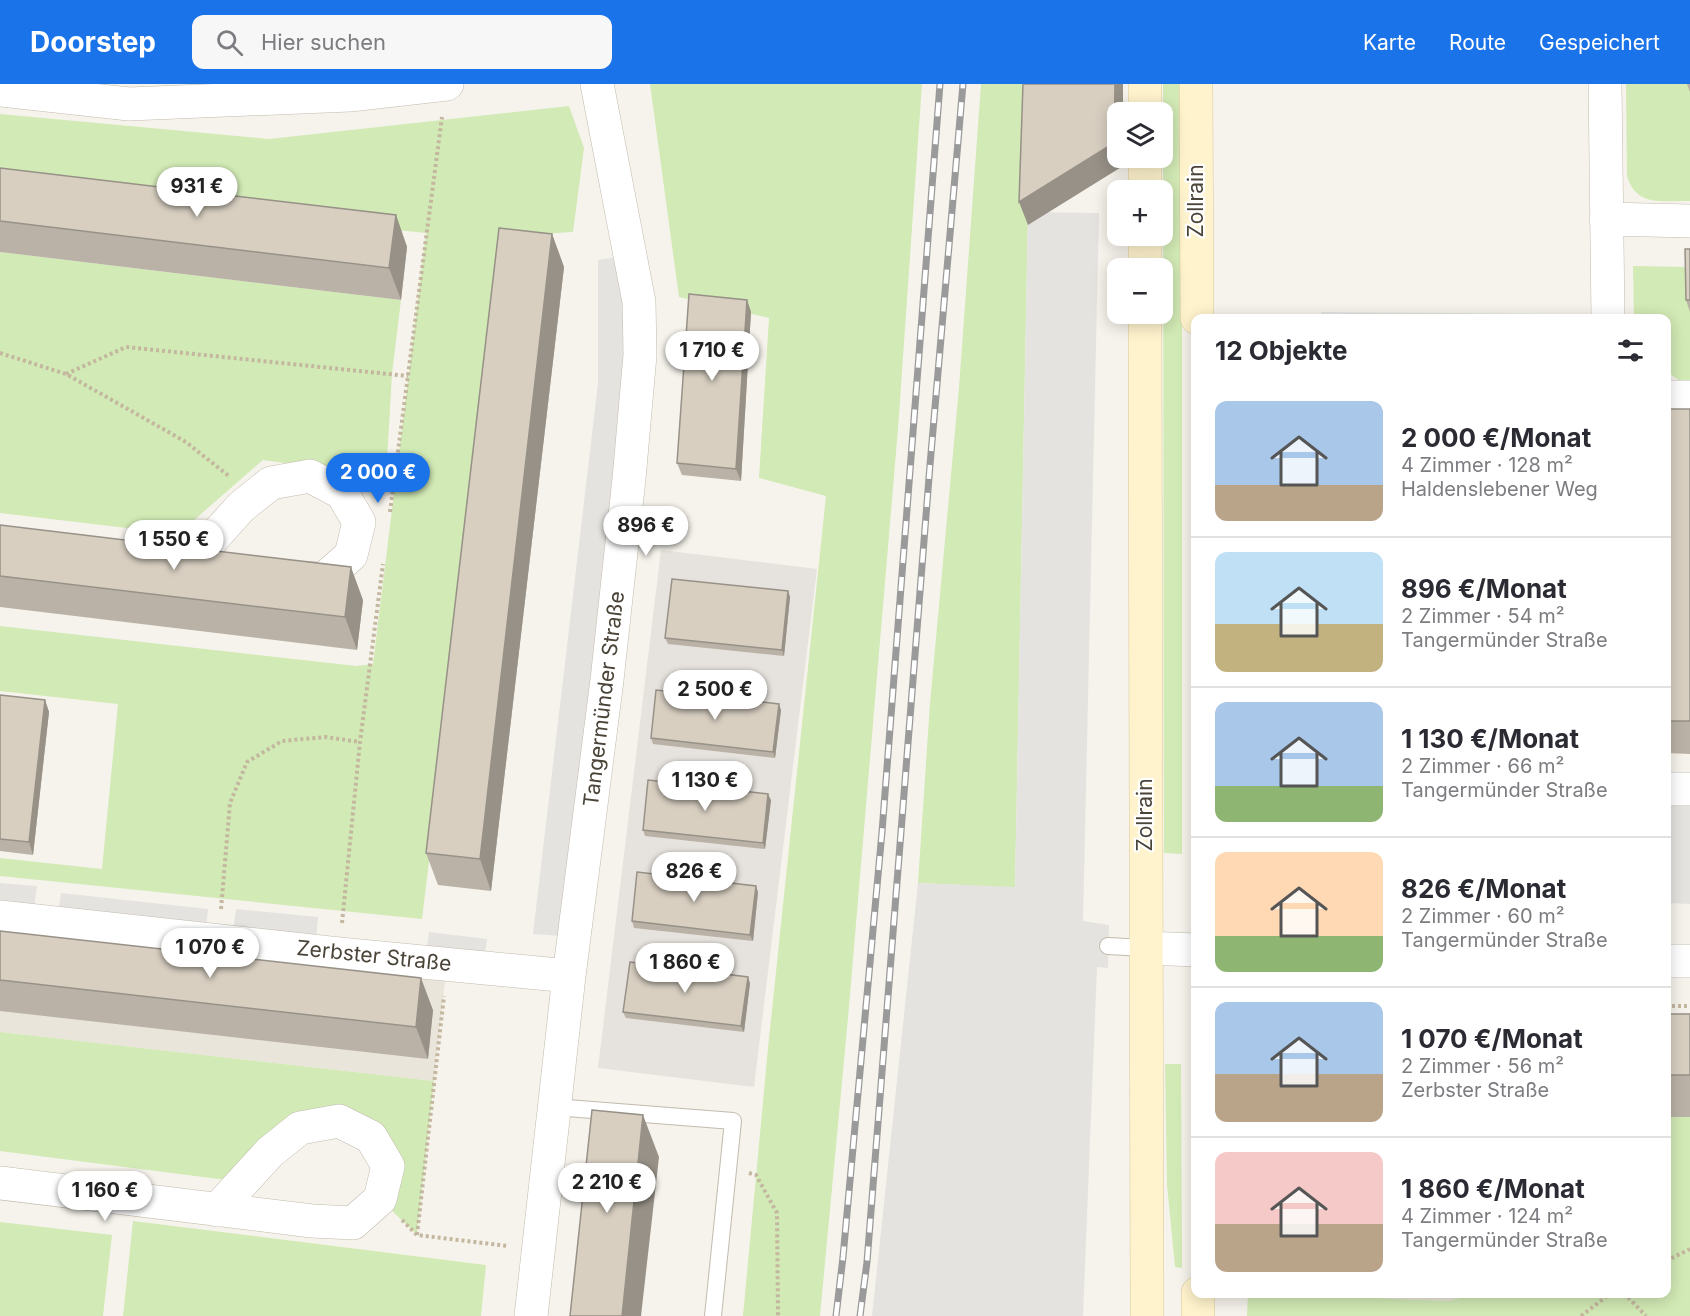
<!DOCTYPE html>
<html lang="de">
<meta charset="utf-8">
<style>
:root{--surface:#fff;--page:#f7f7f7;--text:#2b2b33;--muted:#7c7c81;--line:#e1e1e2;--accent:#1a73e8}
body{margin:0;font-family:Inter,sans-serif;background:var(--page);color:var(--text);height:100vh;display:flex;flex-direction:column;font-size:22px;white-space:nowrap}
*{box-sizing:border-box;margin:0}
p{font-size:20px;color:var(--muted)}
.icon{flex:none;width:33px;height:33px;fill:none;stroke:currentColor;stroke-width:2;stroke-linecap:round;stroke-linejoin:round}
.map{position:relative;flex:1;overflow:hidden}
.drawer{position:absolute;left:1191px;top:230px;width:480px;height:984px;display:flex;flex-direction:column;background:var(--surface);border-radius:12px;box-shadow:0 3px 15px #0003}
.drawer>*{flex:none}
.fabs{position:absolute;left:1107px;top:18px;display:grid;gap:12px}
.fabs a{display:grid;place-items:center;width:66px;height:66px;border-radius:12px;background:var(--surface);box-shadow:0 3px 15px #0003;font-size:30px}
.price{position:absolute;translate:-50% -51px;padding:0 14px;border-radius:21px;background:#fff;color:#222;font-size:20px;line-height:39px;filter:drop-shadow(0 2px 3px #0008)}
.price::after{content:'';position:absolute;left:50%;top:36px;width:18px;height:14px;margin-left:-9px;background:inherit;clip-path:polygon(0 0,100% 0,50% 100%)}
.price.selected{background:var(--accent);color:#fff}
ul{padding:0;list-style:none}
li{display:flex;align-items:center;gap:18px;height:150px;padding:0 24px}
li+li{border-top:2px solid var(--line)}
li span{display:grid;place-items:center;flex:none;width:168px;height:120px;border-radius:12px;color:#555}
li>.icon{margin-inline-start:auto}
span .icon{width:72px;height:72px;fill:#fffc;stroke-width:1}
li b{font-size:26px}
h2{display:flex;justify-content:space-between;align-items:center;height:72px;padding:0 24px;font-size:26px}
header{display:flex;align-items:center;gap:36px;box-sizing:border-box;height:84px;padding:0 30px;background:var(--accent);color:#fff}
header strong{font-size:28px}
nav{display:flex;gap:33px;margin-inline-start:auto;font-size:21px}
.search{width:420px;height:54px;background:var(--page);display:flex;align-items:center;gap:15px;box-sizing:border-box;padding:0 21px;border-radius:12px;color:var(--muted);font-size:22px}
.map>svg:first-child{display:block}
.residential{fill:#eae5da}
.industrial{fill:#e6e2dd}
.green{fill:#d2eab5}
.parking{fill:#e5e3e0}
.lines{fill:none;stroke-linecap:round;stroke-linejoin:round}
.service-casing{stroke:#c2bbae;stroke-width:18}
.minor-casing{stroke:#c2bbae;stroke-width:34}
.tertiary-casing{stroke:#c2bbae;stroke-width:34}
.secondary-casing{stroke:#d6c79b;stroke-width:34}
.path{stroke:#c4b79f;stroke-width:4;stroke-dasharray:3 3;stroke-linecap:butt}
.service{stroke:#fff;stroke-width:16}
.minor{stroke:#fff;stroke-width:33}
.tertiary{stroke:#fff;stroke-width:33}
.secondary{stroke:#fff3cd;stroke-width:33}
.rail-casing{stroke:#9a9a9a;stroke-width:7}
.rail{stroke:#fff;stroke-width:4.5;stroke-dasharray:14;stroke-linecap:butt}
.wall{fill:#bab2a6}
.shaded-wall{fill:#979187}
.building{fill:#d8cfc1;stroke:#979187;stroke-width:1.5}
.labels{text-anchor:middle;stroke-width:4.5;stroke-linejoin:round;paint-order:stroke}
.street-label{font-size:21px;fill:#4b4439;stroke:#fff}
</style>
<header>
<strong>Doorstep</strong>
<div class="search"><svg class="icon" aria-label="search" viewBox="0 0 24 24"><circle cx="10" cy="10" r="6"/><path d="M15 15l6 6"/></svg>Hier suchen</div>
<nav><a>Karte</a><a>Route</a><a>Gespeichert</a></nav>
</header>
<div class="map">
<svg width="1690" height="1232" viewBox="0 0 1690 1232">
<rect width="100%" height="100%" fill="#f6f3ec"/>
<path class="residential" d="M0,833l447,46 -13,118 -434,-49z
M1255,1209h224l-30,8z"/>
<path class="industrial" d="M661,466l156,19 -63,518 -156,-19z"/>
<path class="green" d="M650,0h272l-24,345 -50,589 -28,298h-77l25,-268 58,-552 -67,-18 10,-160 -90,-21z
M981,0h51l-4,128 -13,676 -97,-5 12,-180 29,-315z
M1163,0h19v770l-18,-1z
M1626,0h64v117c-28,-1 -53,7 -63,-25z
M569,22l15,42 -11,84 -68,4 -83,683 -422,-43v-18l102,11 16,-165 -118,-13v-65l356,40 17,-2 53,-431 -426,-44v-75l269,25z
M0,168l401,48 -9,74 -6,103 -123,-17 -85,74 -178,-21z
M1633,182l57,1v114l-12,-1 -11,-9 -1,-53h-32z
M0,948l434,49 -17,154 -37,-36 8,-33 -49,-45 -97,61 -242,-31z
M1165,980h16l1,204 -7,-1 -8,-82z
M1667,1033h23v199h-443l1,-23 201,8 30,-8h187z
M133,1137l353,44 -5,51h-358z
M0,1138l112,13 -9,81h-103z"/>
<path class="parking" d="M1028,128l71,1 -16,708 26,4 -1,43 -11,-1 -14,349h-211l46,-433 97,4z
M618,173l6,44 1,97 -63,538 -29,-2 65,-551v-123z
M1321,228l245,2v4h-245z
M1666,716h24v104l-23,-1z
M0,799l37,3 -3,22 -34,-3z
M61,809l147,16 -2,21 -148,-15z
M236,825l82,8 -2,23 -83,-8z
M429,848l58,7 -3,23 -58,-7z"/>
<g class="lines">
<g class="service-casing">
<path id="service" d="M1108,862l37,2
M554,1023l179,14 -20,195"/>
</g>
<g class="minor-casing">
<path id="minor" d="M1605,0l3,234
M0,6l129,14 221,-9 97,-11
M1606,135l84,2
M1666,313h24
M188,482l53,-59 30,-24 39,-7 32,17 17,29 -8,33 -27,24 -24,-1
M1666,705h24
M0,833l339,37 230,22
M0,1099l312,38 41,2 27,-24 8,-33 -17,-29 -32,-16 -39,7 -30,24 -53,58
M531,1232l38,-340 38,-296 22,-201 11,-124 -1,-53 -42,-218"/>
</g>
<g class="tertiary-casing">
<path id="tertiary" d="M1145,864l51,2
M1666,877h24"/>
</g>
<g class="secondary-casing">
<path id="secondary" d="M1196,0l1,234
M1145,28v-28
M1145,106v-32
M1145,184v-32
M1145,230l2,1002
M1198,1232v-23"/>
</g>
<path class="path" d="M0,269l66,21 120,68 44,35
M66,290l60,-27 282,29
M390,428l52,-395
M221,825l9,-106 17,-41 35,-21 44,-4 34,5
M342,839l18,-181 23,-178
M1666,922h24
M749,1089l7,2 21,38 1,103
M402,1136l15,15 91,11
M417,1151l27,-239
M1666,1177l24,-12
M1624,1209l22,23
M1581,1232l30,-23"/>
<use href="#service" class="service"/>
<use href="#minor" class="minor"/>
<use href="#tertiary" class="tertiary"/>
<use href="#secondary" class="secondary"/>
<g class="rail-casing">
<path id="rail" d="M836,1232l7,-59 39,-425 58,-748
M860,1232l7,-54 63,-797 33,-381"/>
</g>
<use href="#rail" class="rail"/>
</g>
<path class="wall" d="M1687,0h3v8z
M0,84l396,47 11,32 -6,53 -401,-48z
M552,150l12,33 -73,624 -53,-6 -12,-32z
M1690,165v63l-4,-12z
M747,216l4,12 -10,169 -59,-6 -5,-12z
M1666,325h24v345l-24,-1z
M0,441l363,75 -6,50 -357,-43z
M788,507l2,6 -6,59 -116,-12 -3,-6z
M0,611l45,5 4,12 -16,143 -33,-4z
M781,626l-6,48 -122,-14 -2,-6z
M771,716l-6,49 -120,-13 -2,-6z
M758,808l-5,49 -119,-13 -2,-7z
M0,847l433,79 -5,49 -428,-48z
M750,899l-6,49 -118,-14 -3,-6z
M1666,930h24v103h-24z"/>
<path class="shaded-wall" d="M1115,0h8v28h-5v46h5v8l-95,59 -9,-23z
M396,131l11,32 -6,53 -12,-32z
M552,150l12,33 -73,624 -11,-32z
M747,216l4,12 -10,169 -5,-12z
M351,483l12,33 -6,50 -12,-33z
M788,507l2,6 -6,59 -2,-6z
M45,616l4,12 -16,143 -4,-13z
M779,620l2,6 -6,48 -2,-6z
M768,710l3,6 -6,49 -2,-6z
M756,802l2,6 -5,49 -3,-6z
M748,893l2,6 -6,49 -3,-6z
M421,894l12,32 -5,49 -12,-32z
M643,1031l16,42 -18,159h-19z"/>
<path class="building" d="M1023,0h92l-1,59 -95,59z
M0,84l396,47 -7,53 -389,-47z
M499,144l53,6 -72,625 -54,-6z
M1685,165h5v51h-4z
M689,210l58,6 -11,169 -59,-6z
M1666,325h24v312h-24z
M0,441l351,42 -6,50 -345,-41z
M672,495l116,12 -6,59 -117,-12z
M656,606l123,14 -6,48 -122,-14z
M0,611l45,5 -16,142 -29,-3z
M648,696l120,14 -5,49 -120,-13z
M637,788l119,14 -6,49 -118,-14z
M0,847l421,47 -5,49 -416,-47z
M630,878l118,15 -7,49 -118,-14z
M1666,930h24v61h-24z
M592,1026l51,5 -21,201h-52z"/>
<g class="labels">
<g class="street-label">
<text transform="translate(1196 117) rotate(-90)" y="7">Zollrain</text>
<text transform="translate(604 615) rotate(-83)" y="7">Tangermünder Straße</text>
<text transform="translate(1145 731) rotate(-90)" y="7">Zollrain</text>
<text transform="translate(374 872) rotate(6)" y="7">Zerbster Straße</text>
</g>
</g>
</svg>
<div class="fabs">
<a><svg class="icon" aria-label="layers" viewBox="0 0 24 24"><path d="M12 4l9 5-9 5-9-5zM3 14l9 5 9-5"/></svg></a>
<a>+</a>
<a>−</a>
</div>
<b class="price" style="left:197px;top:134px">931 €</b>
<b class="price" style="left:712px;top:298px">1 710 €</b>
<b class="price selected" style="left:378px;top:420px">2 000 €</b>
<b class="price" style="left:646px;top:473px">896 €</b>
<b class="price" style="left:174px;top:487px">1 550 €</b>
<b class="price" style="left:715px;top:637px">2 500 €</b>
<b class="price" style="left:705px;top:728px">1 130 €</b>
<b class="price" style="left:694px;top:819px">826 €</b>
<b class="price" style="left:210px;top:895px">1 070 €</b>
<b class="price" style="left:685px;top:910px">1 860 €</b>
<b class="price" style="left:607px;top:1130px">2 210 €</b>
<b class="price" style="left:105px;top:1138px">1 160 €</b>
<section class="drawer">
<h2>12 Objekte<svg class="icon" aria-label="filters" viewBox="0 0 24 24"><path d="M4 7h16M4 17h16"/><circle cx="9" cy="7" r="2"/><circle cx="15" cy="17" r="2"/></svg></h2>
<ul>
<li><span style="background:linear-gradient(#a9c7e8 70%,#b9a48a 0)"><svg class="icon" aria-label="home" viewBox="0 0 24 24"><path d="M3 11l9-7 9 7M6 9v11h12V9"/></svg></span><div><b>2 000 €/Monat</b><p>4 Zimmer · 128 m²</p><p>Haldenslebener Weg</p></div></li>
<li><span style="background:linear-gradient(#bfe0f5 60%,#c2b280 0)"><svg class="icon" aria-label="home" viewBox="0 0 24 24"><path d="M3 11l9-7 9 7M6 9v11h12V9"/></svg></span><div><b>896 €/Monat</b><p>2 Zimmer · 54 m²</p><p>Tangermünder Straße</p></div></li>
<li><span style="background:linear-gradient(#a9c7e8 70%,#8fb573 0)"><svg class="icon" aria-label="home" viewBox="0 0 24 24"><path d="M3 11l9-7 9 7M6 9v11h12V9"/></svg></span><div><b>1 130 €/Monat</b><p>2 Zimmer · 66 m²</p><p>Tangermünder Straße</p></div></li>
<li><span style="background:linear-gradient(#ffd9b3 70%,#8fb573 0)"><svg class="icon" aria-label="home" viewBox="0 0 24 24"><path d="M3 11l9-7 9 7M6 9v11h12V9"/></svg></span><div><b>826 €/Monat</b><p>2 Zimmer · 60 m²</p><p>Tangermünder Straße</p></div></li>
<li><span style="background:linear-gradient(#a9c7e8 60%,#b9a48a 0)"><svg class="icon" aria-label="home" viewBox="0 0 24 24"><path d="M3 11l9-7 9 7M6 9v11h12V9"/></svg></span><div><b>1 070 €/Monat</b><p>2 Zimmer · 56 m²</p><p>Zerbster Straße</p></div></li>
<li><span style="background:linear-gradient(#f6c9c9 60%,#b9a48a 0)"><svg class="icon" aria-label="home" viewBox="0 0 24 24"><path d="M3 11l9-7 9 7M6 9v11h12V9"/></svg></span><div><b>1 860 €/Monat</b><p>4 Zimmer · 124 m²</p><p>Tangermünder Straße</p></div></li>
</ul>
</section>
</div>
